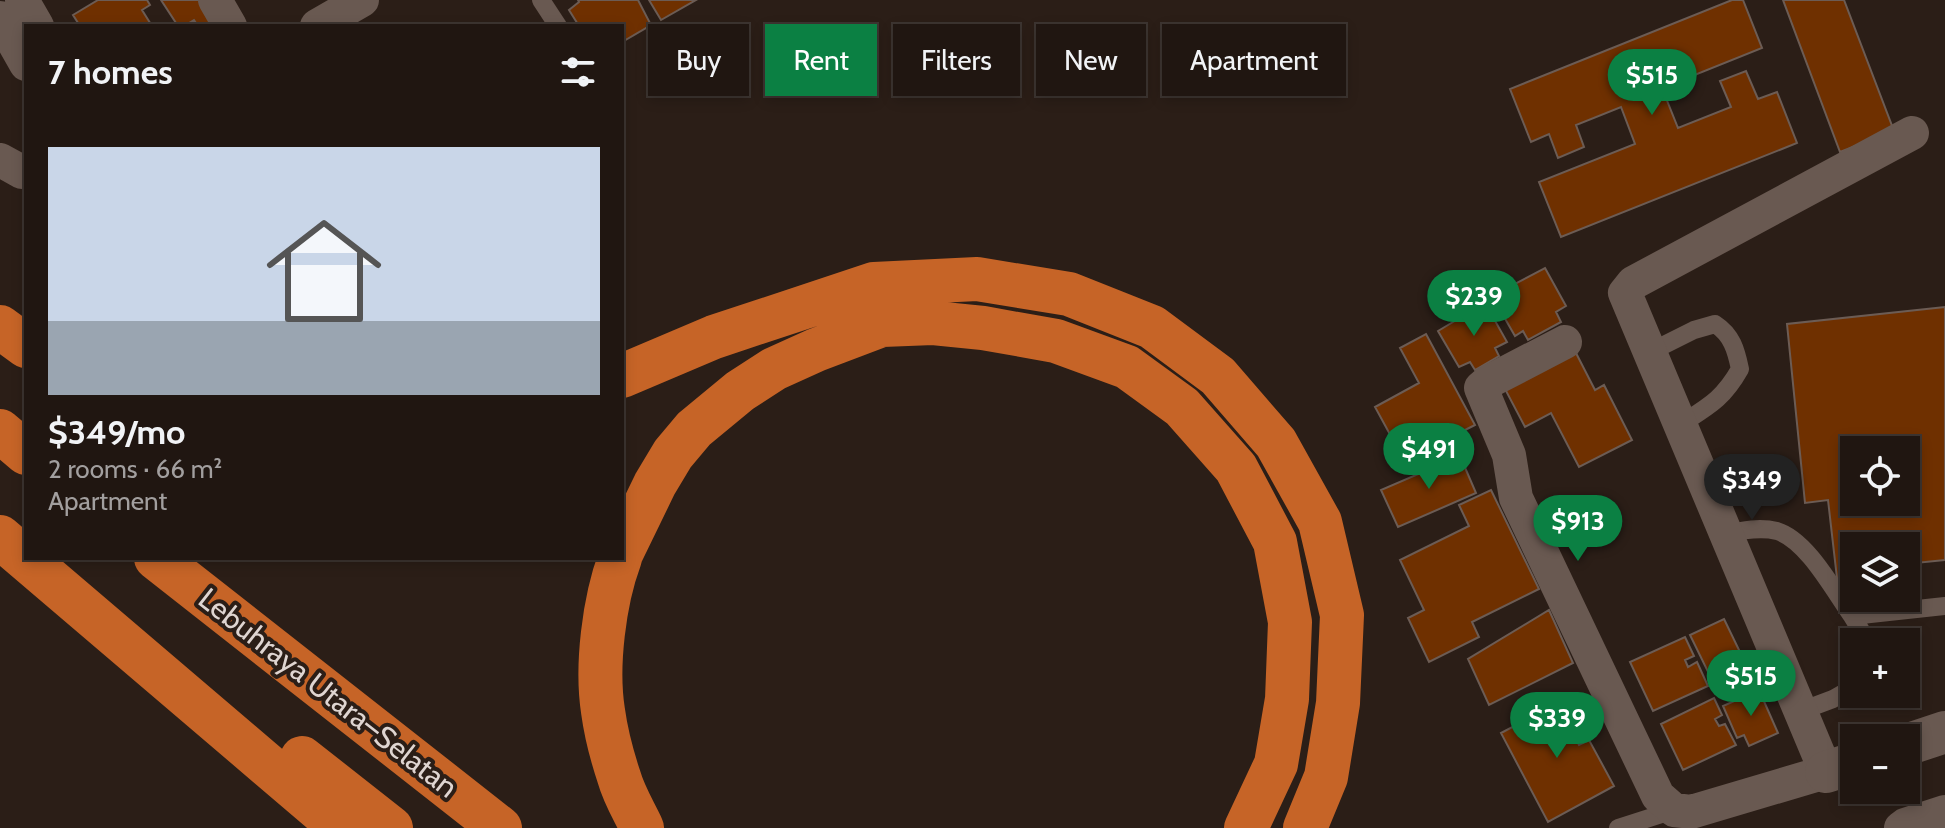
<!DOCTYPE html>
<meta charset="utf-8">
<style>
:root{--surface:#201611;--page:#281f1a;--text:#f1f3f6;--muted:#a29f9f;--line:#3d3531;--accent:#0b8043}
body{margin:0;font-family:Cabin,sans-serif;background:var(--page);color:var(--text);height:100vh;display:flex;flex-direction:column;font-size:30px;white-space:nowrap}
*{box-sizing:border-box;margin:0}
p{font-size:26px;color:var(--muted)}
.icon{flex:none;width:44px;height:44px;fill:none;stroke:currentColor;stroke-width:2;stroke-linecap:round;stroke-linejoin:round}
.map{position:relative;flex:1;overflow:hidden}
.details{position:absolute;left:24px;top:24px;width:600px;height:536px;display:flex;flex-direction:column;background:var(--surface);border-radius:0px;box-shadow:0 4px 12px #0003,0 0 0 2px var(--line)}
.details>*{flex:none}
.hud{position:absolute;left:648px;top:24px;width:760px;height:72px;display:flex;gap:16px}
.buttons{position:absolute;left:1840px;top:436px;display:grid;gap:16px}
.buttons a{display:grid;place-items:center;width:80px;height:80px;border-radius:0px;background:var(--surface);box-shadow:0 4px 12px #0003,0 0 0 2px var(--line);font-size:40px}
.price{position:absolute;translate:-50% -68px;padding:0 18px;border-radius:28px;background:var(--accent);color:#fff;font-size:26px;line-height:52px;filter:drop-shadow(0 2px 4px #0008)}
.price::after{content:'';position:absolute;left:50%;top:48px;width:24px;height:18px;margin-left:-12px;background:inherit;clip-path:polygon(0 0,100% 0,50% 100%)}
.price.on{background:#222;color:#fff}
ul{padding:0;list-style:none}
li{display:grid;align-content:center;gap:16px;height:424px;padding:0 24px}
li+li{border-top:2px solid var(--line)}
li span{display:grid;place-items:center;height:248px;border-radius:0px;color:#555}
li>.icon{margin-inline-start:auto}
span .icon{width:144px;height:144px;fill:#fffc;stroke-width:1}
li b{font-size:34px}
h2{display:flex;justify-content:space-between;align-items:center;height:96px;padding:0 24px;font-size:34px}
.tag{padding:0 28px;border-radius:0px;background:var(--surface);box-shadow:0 4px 12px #0003,0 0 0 2px var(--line);font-size:28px;line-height:72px}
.tag.on{background:var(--accent);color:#fff}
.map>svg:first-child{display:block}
.building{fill:#6f3000;stroke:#6c5c54;stroke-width:2;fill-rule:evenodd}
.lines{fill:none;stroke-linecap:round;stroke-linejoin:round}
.service{stroke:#695951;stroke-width:18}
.minor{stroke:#695951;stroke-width:34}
.tertiary{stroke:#695951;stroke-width:42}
.motorway{stroke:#c66427;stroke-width:44}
.labels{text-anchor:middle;stroke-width:8;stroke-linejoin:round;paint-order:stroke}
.street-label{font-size:30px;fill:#dfd5d1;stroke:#2b1e17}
</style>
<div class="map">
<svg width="1945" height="828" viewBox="0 0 1945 828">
<rect width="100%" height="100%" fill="#2b1e17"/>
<path class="building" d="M98,0h49l3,5 -8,5 10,16h-72l-7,-11z
M161,0h46l12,26h-21l-4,-6 -10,6h-6z
M578,0h60l13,25 -29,17v-16h-43l-10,-16 10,-8z
M649,0h47l-35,20z
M1732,0h11l19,48 -100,40 16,40 53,-21 -11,-26 26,-10 12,28 19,-7 20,51 -236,94 -22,-55 96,-38 -14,-37 -45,18 8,22 -26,11 -9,-24 -18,8 -21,-53z
M1783,0h61l50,131 -54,21z
M1545,268l21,38 -10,6 5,10 -33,18 -5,-9 -8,5 -23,-40z
M1485,303l22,39 -12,6 4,8 -24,14 -5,-8 -11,5 -21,-36z
M1945,307v253l-39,4v-18h-52v39l-16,2 -10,-87 -23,3 -18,-179zM1854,450h52v52h-52z
M1426,334l49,91 -10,5 5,9 -47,25 -6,-12 -13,8 -29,-53 44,-24 -19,-35z
M1576,353l19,37 9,-5 28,55 -53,27 -28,-54 -26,14 -20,-38z
M1460,456l16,37 -78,34 -17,-37z
M1491,490l48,99 -67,33 7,15 -50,25 -21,-44 16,-8 -24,-50 69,-34 -10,-21z
M1549,610l24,53 -84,42 -21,-46z
M1724,619l16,33 -4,2 6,11 -30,15 -22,-45z
M1685,637l9,19 -9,4 3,7 9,-5 11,24 -55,25 -23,-49z
M1759,690l19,43 -29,13 -5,-11 -7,3 -14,-32z
M1569,697l19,36 -12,6 3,6 10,-5 25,46 -66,36 -47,-89z
M1714,698l8,17 -7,4 4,7 6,-2 11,21 -53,25 -22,-46z"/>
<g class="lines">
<path class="service" d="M541,0l17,26
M1650,352l44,-22 21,-6c17,11 21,26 25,45 -17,30 -31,37 -59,55
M1726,534c17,-4 34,-7 51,-3 30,9 57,60 75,85l93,-10
M1852,616l16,26
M1801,711l32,-12 21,-12
M1618,828l56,-18"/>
<path class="minor" d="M22,0l15,26
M215,0l15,26
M0,18l26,46
M317,26l45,-26
M0,160l22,12 4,-1
M1565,342l-77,40 -7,6 28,67 7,43 142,298 16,14 17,2 135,-40 -201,-479 8,-10 279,-150
M1901,828l4,-3 40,-13"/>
<path class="tertiary" d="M1906,745l39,-13
M1826,772l28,-9"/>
<path class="motorway" d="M0,327l26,19
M622,376l92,-39 160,-53 103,-5 92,15 83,33 66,49 58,67 44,79 22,93 -4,88 -12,74 -21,51
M0,431l26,22
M0,537l341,291
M622,552l33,-68 18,-30 21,-25 46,-38 34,-22 42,-19 66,-25 51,-2 50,5 73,13 71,26 55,40 54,61 39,74 15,80 -3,77 -11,65 -30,64
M156,558l344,270
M620,558c-16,43 -24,108 -17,153 3,22 9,45 16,66 5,18 15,34 23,51
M302,758l89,70"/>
</g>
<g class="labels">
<g class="street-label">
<text transform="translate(328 693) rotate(38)" y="10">Lebuhraya Utara–Selatan</text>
</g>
</g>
</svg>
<div class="buttons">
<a><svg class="icon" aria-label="locate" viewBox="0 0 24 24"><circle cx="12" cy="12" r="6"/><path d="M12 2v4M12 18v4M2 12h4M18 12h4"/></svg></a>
<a><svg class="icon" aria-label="layers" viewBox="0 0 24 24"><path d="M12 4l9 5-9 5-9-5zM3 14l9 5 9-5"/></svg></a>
<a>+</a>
<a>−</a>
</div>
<b class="price" style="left:1652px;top:117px">$515</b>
<b class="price" style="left:1474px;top:338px">$239</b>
<b class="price" style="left:1429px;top:491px">$491</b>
<b class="price on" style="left:1752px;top:522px">$349</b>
<b class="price" style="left:1578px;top:563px">$913</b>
<b class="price" style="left:1751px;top:718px">$515</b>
<b class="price" style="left:1557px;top:760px">$339</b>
<div class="hud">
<a class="tag">Buy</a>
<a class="tag on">Rent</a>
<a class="tag">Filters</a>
<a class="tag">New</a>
<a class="tag">Apartment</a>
</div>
<section class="details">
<h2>7 homes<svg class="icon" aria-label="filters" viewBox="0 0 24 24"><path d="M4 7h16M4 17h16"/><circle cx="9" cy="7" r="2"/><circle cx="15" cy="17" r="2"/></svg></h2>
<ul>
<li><span style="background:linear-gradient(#c9d6e8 70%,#9aa5b1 0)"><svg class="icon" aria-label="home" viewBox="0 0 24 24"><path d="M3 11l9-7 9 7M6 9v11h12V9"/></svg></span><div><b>$349/mo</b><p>2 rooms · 66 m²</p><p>Apartment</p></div></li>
</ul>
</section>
</div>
